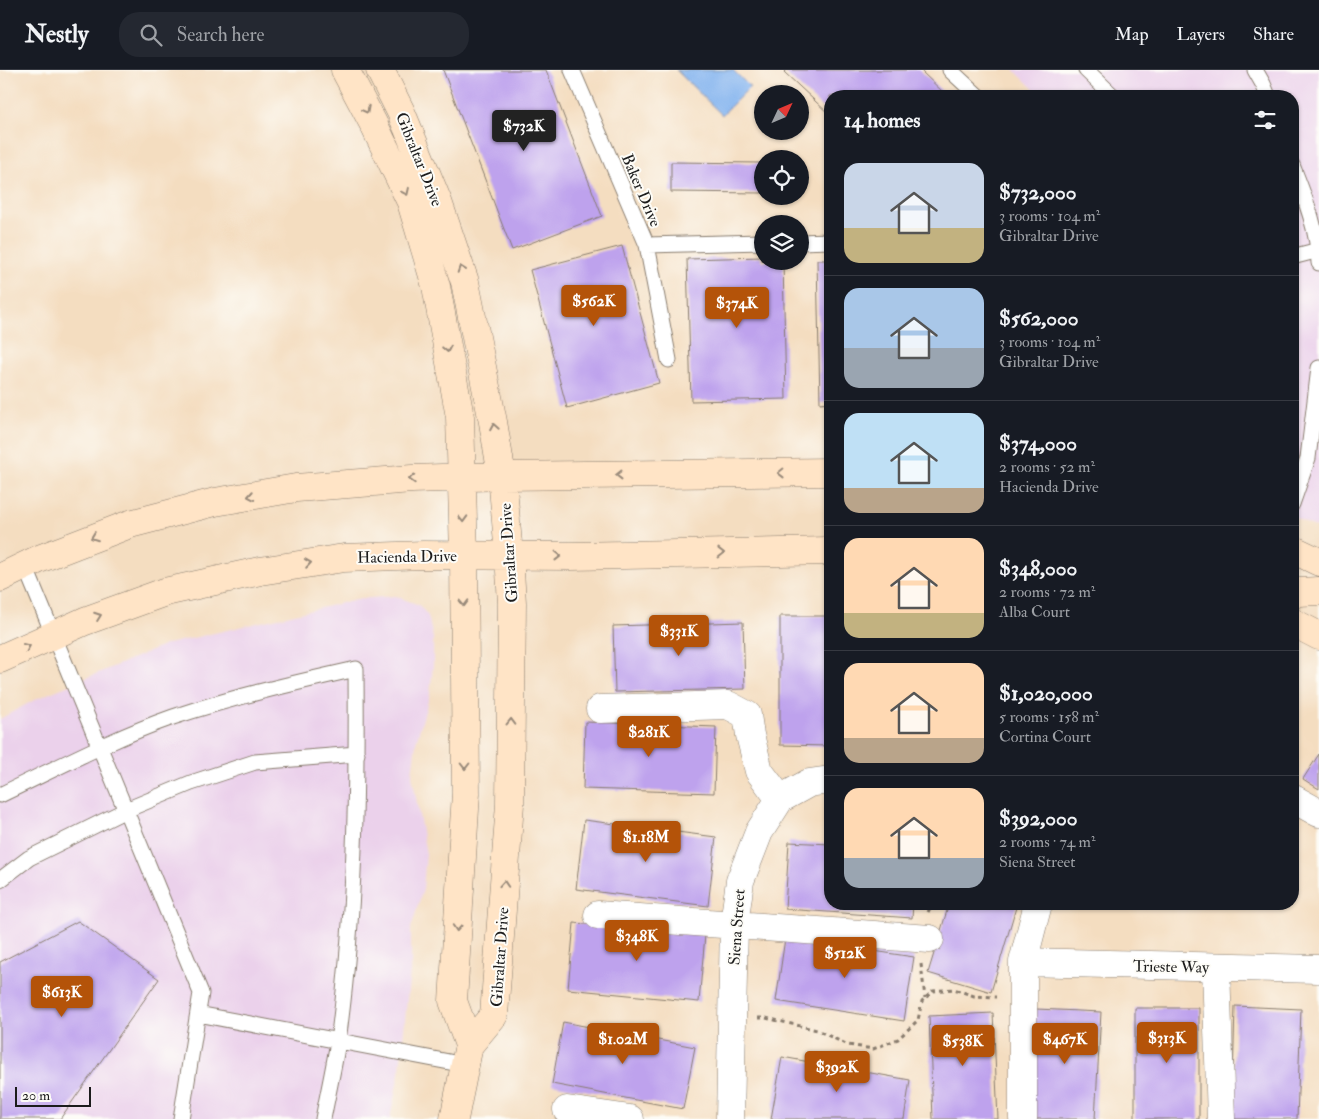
<!DOCTYPE html>
<meta charset="utf-8">
<style>
:root{--surface:#171b24;--page:#242831;--text:#f1f3f6;--muted:#9ea1a6;--line:#363941;--accent:#b45309}
body{margin:0;font-family:"IM FELL Double Pica",serif;background:var(--page);color:var(--text);height:100vh;display:flex;flex-direction:column;font-size:19px;white-space:nowrap}
*{box-sizing:border-box;margin:0}
p{font-size:16px;color:var(--muted)}
.icon{flex:none;width:28px;height:28px;fill:none;stroke:currentColor;stroke-width:2;stroke-linecap:round;stroke-linejoin:round}
.map{position:relative;flex:1;overflow:hidden}
.drawer{position:absolute;left:824px;top:20px;width:475px;height:820px;display:flex;flex-direction:column;background:var(--surface);border-radius:20px;box-shadow:0 1px 4px #0004}
.drawer>*{flex:none}
.needle{width:32px;rotate:46deg}
.fabs{position:absolute;left:754px;top:15px;display:grid;gap:10px}
.fabs a{display:grid;place-items:center;width:55px;height:55px;border-radius:50%;background:var(--surface);box-shadow:0 1px 4px #0004;font-size:25px}
.scale{position:absolute;left:15px;bottom:12px;width:76px;box-sizing:border-box;padding-left:5px;border:2px solid #1c1c1c;border-top:0;font-size:14px;line-height:18px;white-space:nowrap;color:#1c1c1c;-webkit-text-stroke:4px #fdfcf7;paint-order:stroke}
.price{position:absolute;translate:-50% -42px;padding:0 11px;border-radius:5px;background:var(--accent);color:#fff;font-size:16px;line-height:32px;filter:drop-shadow(0 1px 2px #0008)}
.price::after{content:'';position:absolute;left:50%;top:30px;width:15px;height:11px;margin-left:-8px;background:inherit;clip-path:polygon(0 0,100% 0,50% 100%)}
.price.active{background:#222;color:#fff}
ul{padding:0;list-style:none}
li{display:flex;align-items:center;gap:15px;height:125px;padding:0 20px}
li+li{border-top:1px solid var(--line)}
li span{display:grid;place-items:center;flex:none;width:140px;height:100px;border-radius:15px;color:#555}
li>.icon{margin-inline-start:auto}
span .icon{width:60px;height:60px;fill:#fffc;stroke-width:1}
li b{font-size:21px}
h2{display:flex;justify-content:space-between;align-items:center;height:60px;padding:0 20px;font-size:21px}
header{display:flex;align-items:center;gap:30px;box-sizing:border-box;height:70px;padding:0 25px;background:var(--surface);border-bottom:1px solid var(--line)}
header strong{font-size:24px}
nav{display:flex;gap:28px;margin-inline-start:auto;font-size:18px}
.search{width:350px;height:45px;background:var(--page);display:flex;align-items:center;gap:12px;box-sizing:border-box;padding:0 18px;border-radius:20px;color:var(--muted);font-size:19px}
.map>svg:first-child{display:block}
.built{fill:#ebd1eb}
.water{fill:#84b4ef;stroke:#506886}
.building{fill:#bea2ed}
.lines{fill:none;stroke-linecap:round;stroke-linejoin:round}
.lane-casing{stroke:#887c6e;stroke-width:17}
.street-casing{stroke:#887c6e;stroke-width:29}
.secondary-casing{stroke:#887c6e;stroke-width:29}
.path{stroke:#887c6e;stroke-width:3;stroke-dasharray:4 4;stroke-linecap:butt}
.lane{stroke:#fff;stroke-width:15}
.street{stroke:#fff;stroke-width:28}
.secondary{stroke:#ffe4c6;stroke-width:28}
.oneway{stroke:#998a7a}
.labels{text-anchor:middle;stroke-width:4;stroke-linejoin:round;paint-order:stroke}
.street-label{font-size:16px;fill:#1c1c1c;stroke:#fdfcf7}
</style>
<header>
<strong>Nestly</strong>
<div class="search"><svg class="icon" aria-label="search" viewBox="0 0 24 24"><circle cx="10" cy="10" r="6"/><path d="M15 15l6 6"/></svg>Search here</div>
<nav><a>Map</a><a>Layers</a><a>Share</a></nav>
</header>
<div class="map">
<svg width="1319" height="1049" viewBox="0 0 1319 1049">
<rect width="100%" height="100%" fill="#fdfcf7"/>
<filter id="ink" filterUnits="userSpaceOnUse"><feTurbulence type="fractalNoise" baseFrequency=".02" numOctaves="2"/><feDisplacementMap in="SourceGraphic" scale="10" xChannelSelector="R" yChannelSelector="G"/><feConvolveMatrix kernelMatrix="1 2 1 2 8 2 1 2 1" color-interpolation-filters="sRGB"/></filter>
<filter id="wash" filterUnits="userSpaceOnUse"><feTurbulence type="fractalNoise" baseFrequency=".0096" numOctaves="4" result="noise"/><feDisplacementMap in="SourceGraphic" scale="20" xChannelSelector="R" yChannelSelector="G"/><feGaussianBlur stdDeviation="1.12" result="paint"/><feColorMatrix in="noise" values="0 0 0 0 0 0 0 0 0 0 0 0 0 0 0 0 0 1.4 0 .05"/><feComposite in="paint" operator="in"/></filter>
<g filter="url(#wash)">
<rect width="100%" height="100%" fill="#f4ddc0"/>
<path class="built" d="M1014,0h305v459l-26,-12 -1,-421h-251z
M395,526l24,9 9,11 5,22v27l-3,29 -14,48 -4,33 14,79 -3,35 -12,39v33l-11,107 -10,51h-390v-400l38,-21 130,-54 191,-45z"/>
<path class="water" d="M676,0h57l17,17 -28,28z"/>
<g id="blocks">
<path class="building" d="M443,0h103l56,146 -90,34z
M786,0h134l27,26h-117v19l-46,-43z
M671,92l91,1v30l-91,-1z
M622,176l37,137 -92,25 -37,-138z
M762,187v4h21l3,138 -95,2 -4,-142z
M817,190h13v142l-10,1z
M780,546h50v130l-50,-1z
M743,552l2,67 -130,3 -2,-66z
M585,652l131,5 -2,66 -131,-4z
M1319,684v35l-16,-10z
M584,750l132,17 -8,69 -132,-17z
M789,772l41,2v60h83l-1,14 -127,-9z
M949,834h68l-26,88 -63,-19z
M78,851l81,58 -99,140h-60v-157z
M574,853l131,12 -6,67 -131,-13z
M785,868l129,19 -10,64 -128,-20z
M1235,936l66,3 -4,110h-65z
M1135,938h64v111h-64z
M1036,939l65,3 -6,107h-65z
M993,943l5,106h-65l-4,-103z
M563,952l132,25 -12,62 -131,-25z
M782,987l128,23 -6,39h-133z"/>
</g>
</g>
<g filter="url(#ink)">
<use href="#blocks" fill-opacity="0" stroke="#887c6e" stroke-width="1"/>
<g class="lines">
<g class="lane-casing">
<path id="lane" d="M572,0l75,175 115,-3
M950,0l28,26
M1086,0l27,26
M1255,0l8,14 5,12
M1292,95c12,31 26,64 27,98
M800,172l30,-1
M647,175l22,115
M1292,187l27,-7
M1292,434l16,-46 11,-90
M25,496l176,427 -20,126
M0,725c57,-27 113,-57 173,-78 60,-20 121,-34 183,-48 1,124 -1,249 -18,372 -4,26 -10,52 -15,78
M0,810l29,-22 97,-48 65,-27 64,-21 102,-8
M198,944l267,51"/>
</g>
<g class="street-casing">
<path id="street" d="M600,639l128,-4 19,10 3,20 9,36 21,28
M1292,728l27,15
M598,845l332,24
M1023,892l296,7
M1216,897l5,152
M567,1040l63,9
M730,1049l4,-195 6,-43 19,-49 21,-33 29,-16 21,-3
M1023,1049v-157l15,-58"/>
</g>
<g class="secondary-casing">
<path id="secondary" d="M345,0l28,53 38,79 25,84 24,131 4,138 2,238 -13,208 16,44
M380,0l21,42 37,90 27,80 28,140 9,54 7,79 3,48 -2,201 -16,211 -25,30 -15,74
M1292,479l27,13
M0,508l39,-19 91,-35 85,-22 81,-14 116,-9 90,-3 328,-4
M1292,525l7,-3 20,-1
M1292,552l27,14
M0,589l85,-38 80,-29 95,-21 84,-13 79,-3 148,1 259,-5"/>
</g>
<path class="path" d="M928,842l4,-8
M921,894l4,34
M758,948h8l51,12 31,15 25,4 25,-10 20,-19 4,-19 11,-10 21,-2 20,7 22,1"/>
<use href="#lane" class="lane"/>
<use href="#street" class="street"/>
<use href="#secondary" class="secondary"/>
</g>
<defs><path id="oneway-chevron" d="M-2-3.5L2.5 0L-2 3.5" fill="none" stroke-width="1.6" stroke-linecap="round" stroke-linejoin="round" transform="scale(1.25)"/></defs>
<g class="oneway">
<use href="#oneway-chevron" transform="translate(366 40) rotate(62)"/>
<use href="#oneway-chevron" transform="translate(406 122) rotate(65)"/>
<use href="#oneway-chevron" transform="translate(461 199) rotate(-109)"/>
<use href="#oneway-chevron" transform="translate(447 279) rotate(79)"/>
<use href="#oneway-chevron" transform="translate(494 357) rotate(-100)"/>
<use href="#oneway-chevron" transform="translate(781 403) rotate(179)"/>
<use href="#oneway-chevron" transform="translate(619 405) rotate(180)"/>
<use href="#oneway-chevron" transform="translate(412 409) rotate(177)"/>
<use href="#oneway-chevron" transform="translate(251 426) rotate(170)"/>
<use href="#oneway-chevron" transform="translate(463 449) rotate(88)"/>
<use href="#oneway-chevron" transform="translate(94 467) rotate(159)"/>
<use href="#oneway-chevron" transform="translate(721 483) rotate(-1)"/>
<use href="#oneway-chevron" transform="translate(558 486) rotate(1)"/>
<use href="#oneway-chevron" transform="translate(308 493) rotate(-9)"/>
<use href="#oneway-chevron" transform="translate(464 533) rotate(89)"/>
<use href="#oneway-chevron" transform="translate(98 546) rotate(-20)"/>
<use href="#oneway-chevron" transform="translate(27 577) rotate(-24)"/>
<use href="#oneway-chevron" transform="translate(511 652) rotate(-89)"/>
<use href="#oneway-chevron" transform="translate(465 696) rotate(90)"/>
<use href="#oneway-chevron" transform="translate(504 814) rotate(-86)"/>
<use href="#oneway-chevron" transform="translate(457 858) rotate(94)"/>
</g>
</g>
<g class="labels">
<g class="street-label">
<text transform="translate(420 89) rotate(68)" y="6">Gibraltar Drive</text>
<text transform="translate(642 120) rotate(67)" y="6">Baker Drive</text>
<text transform="translate(508 483) rotate(-94)" y="6">Gibraltar Drive</text>
<text transform="translate(407 486) rotate(-1)" y="6">Hacienda Drive</text>
<text transform="translate(736 857) rotate(-86)" y="6">Siena Street</text>
<text transform="translate(499 887) rotate(-86)" y="6">Gibraltar Drive</text>
<text transform="translate(1171 896) rotate(1)" y="6">Trieste Way</text>
</g>
</g>
</svg>
<div class="fabs">
<a><svg class="needle" viewBox="-14 -14 28 28"><path d="M0-13l5 13h-10z" fill="#e53935"/><path d="M0 13l5-13h-10z" fill="#9ea1a6"/></svg></a>
<a><svg class="icon" aria-label="locate" viewBox="0 0 24 24"><circle cx="12" cy="12" r="6"/><path d="M12 2v4M12 18v4M2 12h4M18 12h4"/></svg></a>
<a><svg class="icon" aria-label="layers" viewBox="0 0 24 24"><path d="M12 4l9 5-9 5-9-5zM3 14l9 5 9-5"/></svg></a>
</div>
<div class="scale">20 m</div>
<b class="price active" style="left:524px;top:82px">$732K</b>
<b class="price" style="left:594px;top:257px">$562K</b>
<b class="price" style="left:737px;top:259px">$374K</b>
<b class="price" style="left:679px;top:587px">$331K</b>
<b class="price" style="left:649px;top:688px">$281K</b>
<b class="price" style="left:646px;top:793px">$1.18M</b>
<b class="price" style="left:637px;top:892px">$348K</b>
<b class="price" style="left:845px;top:909px">$512K</b>
<b class="price" style="left:62px;top:948px">$613K</b>
<b class="price" style="left:1167px;top:994px">$313K</b>
<b class="price" style="left:623px;top:995px">$1.02M</b>
<b class="price" style="left:1065px;top:995px">$467K</b>
<b class="price" style="left:963px;top:997px">$538K</b>
<b class="price" style="left:837px;top:1023px">$392K</b>
<section class="drawer">
<h2>14 homes<svg class="icon" aria-label="filters" viewBox="0 0 24 24"><path d="M4 7h16M4 17h16"/><circle cx="9" cy="7" r="2"/><circle cx="15" cy="17" r="2"/></svg></h2>
<ul>
<li><span style="background:linear-gradient(#c9d6e8 65%,#c2b280 0)"><svg class="icon" aria-label="home" viewBox="0 0 24 24"><path d="M3 11l9-7 9 7M6 9v11h12V9"/></svg></span><div><b>$732,000</b><p>3 rooms · 104 m²</p><p>Gibraltar Drive</p></div></li>
<li><span style="background:linear-gradient(#a9c7e8 60%,#9aa5b1 0)"><svg class="icon" aria-label="home" viewBox="0 0 24 24"><path d="M3 11l9-7 9 7M6 9v11h12V9"/></svg></span><div><b>$562,000</b><p>3 rooms · 104 m²</p><p>Gibraltar Drive</p></div></li>
<li><span style="background:linear-gradient(#bfe0f5 75%,#b9a48a 0)"><svg class="icon" aria-label="home" viewBox="0 0 24 24"><path d="M3 11l9-7 9 7M6 9v11h12V9"/></svg></span><div><b>$374,000</b><p>2 rooms · 52 m²</p><p>Hacienda Drive</p></div></li>
<li><span style="background:linear-gradient(#ffd9b3 75%,#c2b280 0)"><svg class="icon" aria-label="home" viewBox="0 0 24 24"><path d="M3 11l9-7 9 7M6 9v11h12V9"/></svg></span><div><b>$348,000</b><p>2 rooms · 72 m²</p><p>Alba Court</p></div></li>
<li><span style="background:linear-gradient(#ffd9b3 75%,#b9a48a 0)"><svg class="icon" aria-label="home" viewBox="0 0 24 24"><path d="M3 11l9-7 9 7M6 9v11h12V9"/></svg></span><div><b>$1,020,000</b><p>5 rooms · 158 m²</p><p>Cortina Court</p></div></li>
<li><span style="background:linear-gradient(#ffd9b3 70%,#9aa5b1 0)"><svg class="icon" aria-label="home" viewBox="0 0 24 24"><path d="M3 11l9-7 9 7M6 9v11h12V9"/></svg></span><div><b>$392,000</b><p>2 rooms · 74 m²</p><p>Siena Street</p></div></li>
</ul>
</section>
</div>
